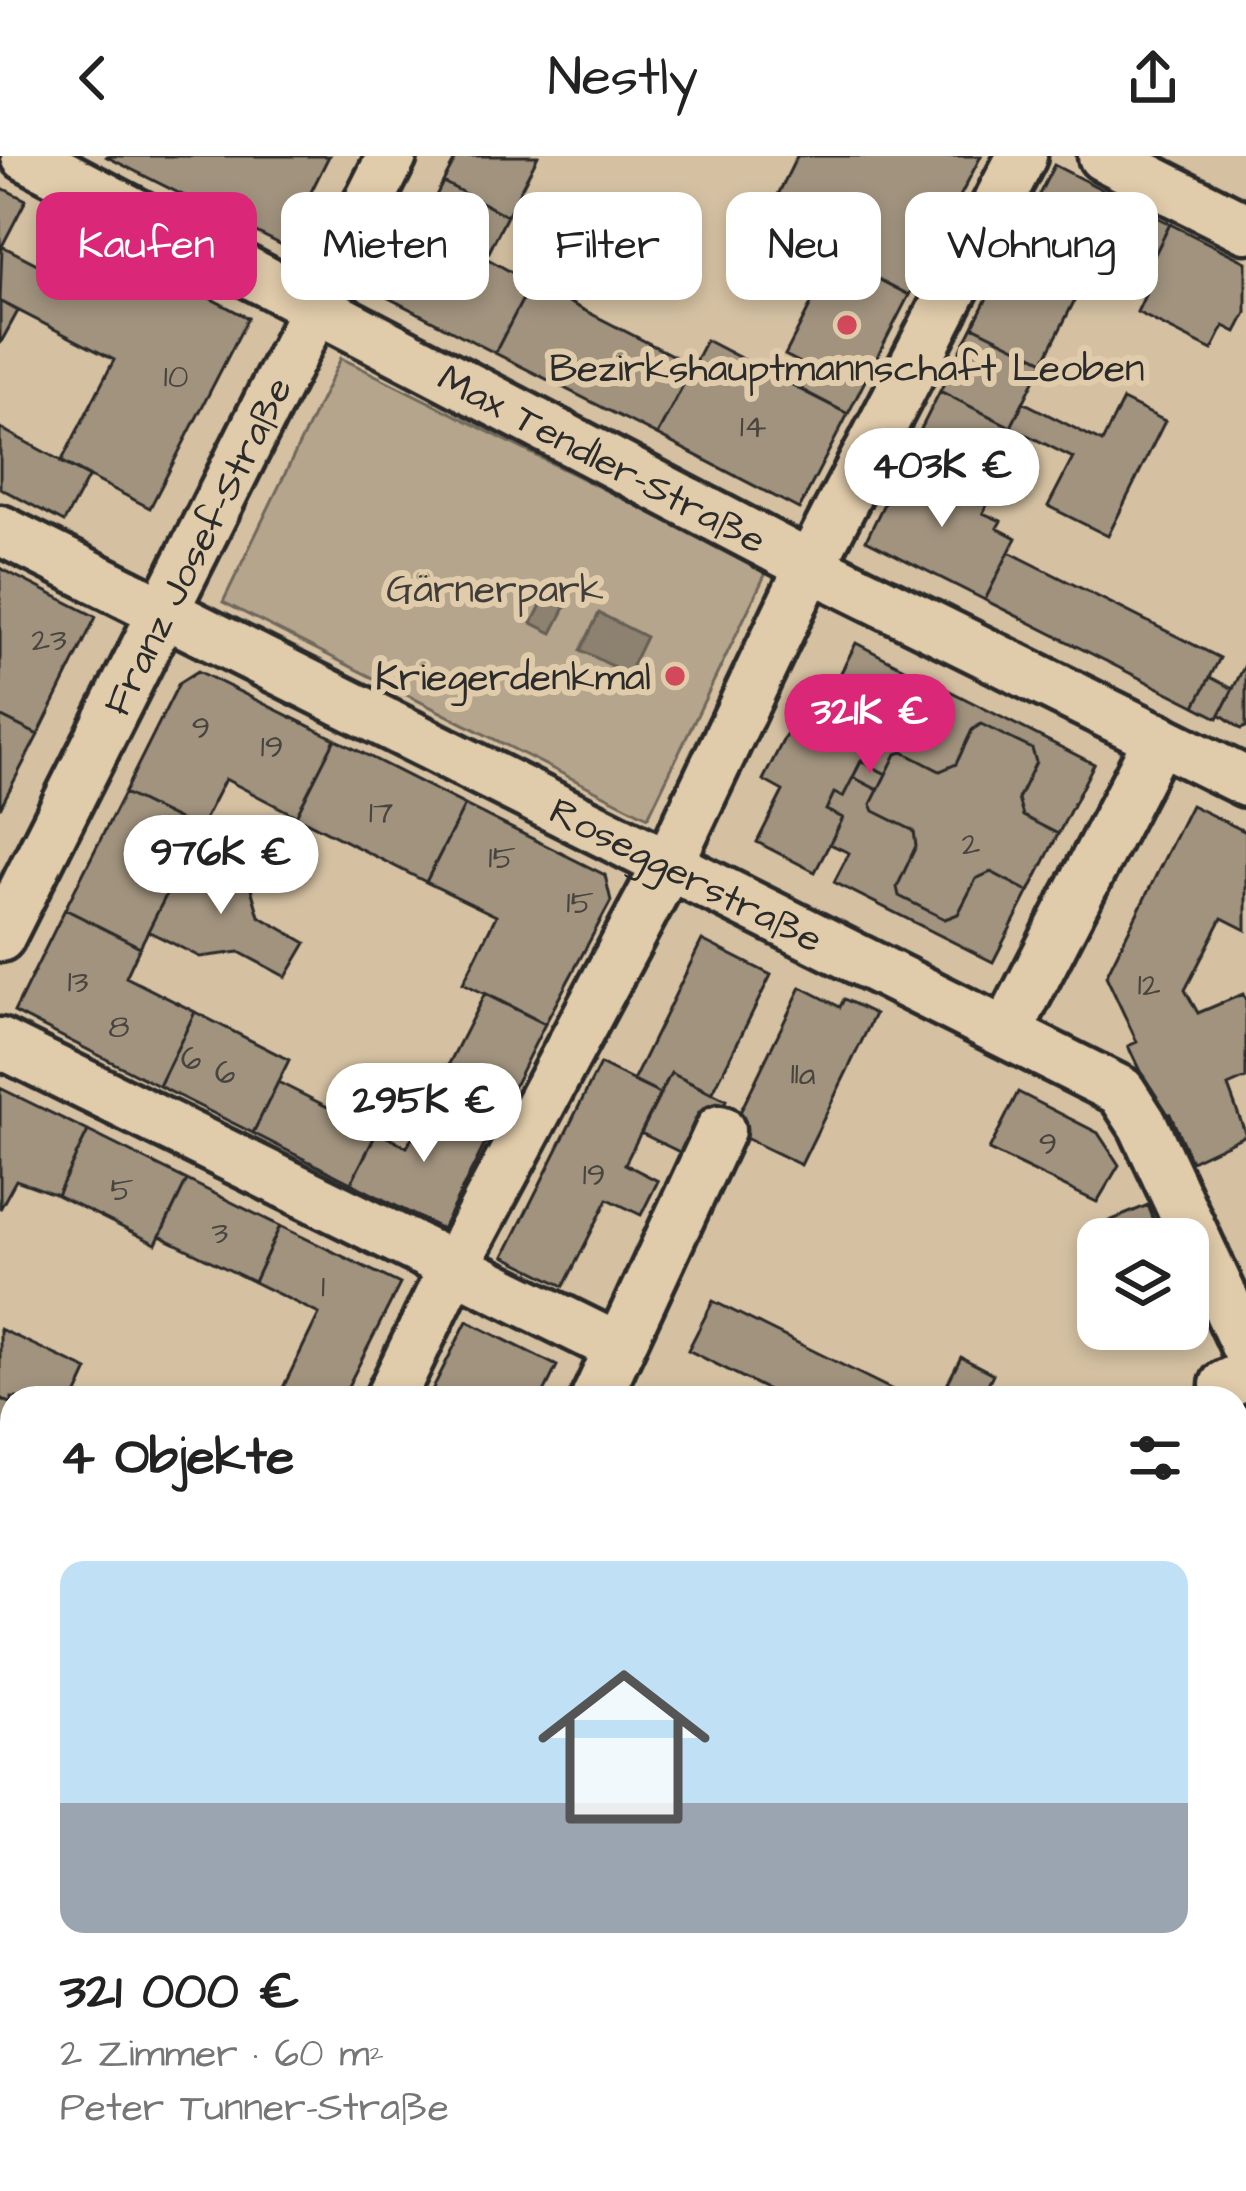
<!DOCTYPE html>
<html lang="de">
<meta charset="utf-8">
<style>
:root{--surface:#fff;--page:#f2f2f2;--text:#222;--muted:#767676;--accent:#db2777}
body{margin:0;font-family:"Architects Daughter",sans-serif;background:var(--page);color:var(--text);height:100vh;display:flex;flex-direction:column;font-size:45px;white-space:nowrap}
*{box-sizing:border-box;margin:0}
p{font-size:39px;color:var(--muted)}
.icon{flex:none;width:66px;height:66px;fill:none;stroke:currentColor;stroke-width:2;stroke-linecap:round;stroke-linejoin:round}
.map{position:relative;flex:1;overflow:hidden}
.panel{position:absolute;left:0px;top:1230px;width:1248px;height:807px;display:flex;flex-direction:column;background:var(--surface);border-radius:36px 36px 0 0;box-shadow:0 6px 18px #0003}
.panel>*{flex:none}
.top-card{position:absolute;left:36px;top:36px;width:1176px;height:108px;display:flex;gap:24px}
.controls{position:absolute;left:1077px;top:1062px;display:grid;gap:24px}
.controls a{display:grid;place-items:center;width:132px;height:132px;border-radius:24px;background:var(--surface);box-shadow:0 6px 18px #0003;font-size:60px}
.price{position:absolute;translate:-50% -102px;padding:0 27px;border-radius:42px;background:#fff;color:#222;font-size:39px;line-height:78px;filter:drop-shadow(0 3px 6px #0008)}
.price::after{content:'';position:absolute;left:50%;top:72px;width:36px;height:27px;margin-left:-18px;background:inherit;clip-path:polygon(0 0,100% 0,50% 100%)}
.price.selected{background:var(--accent);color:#fff}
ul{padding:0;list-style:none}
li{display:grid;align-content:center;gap:24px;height:636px;padding:0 60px}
li span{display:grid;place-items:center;height:372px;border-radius:24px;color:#555}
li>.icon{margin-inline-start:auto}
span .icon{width:216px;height:216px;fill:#fffc;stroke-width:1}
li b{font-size:51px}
h2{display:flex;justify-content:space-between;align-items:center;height:144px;padding:0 60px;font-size:51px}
.pill{padding:0 42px;border-radius:24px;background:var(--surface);box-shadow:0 6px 18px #0003;font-size:42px;line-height:108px}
.pill.selected{background:var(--accent);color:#fff}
header{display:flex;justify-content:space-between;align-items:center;height:156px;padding:0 60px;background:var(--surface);font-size:54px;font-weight:600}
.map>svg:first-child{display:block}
.green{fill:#b5a58c;stroke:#70685c;stroke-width:3}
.water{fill:#8d8170;stroke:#665f54;stroke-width:3}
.building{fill:#a1937e;stroke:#2b2b2b;stroke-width:3}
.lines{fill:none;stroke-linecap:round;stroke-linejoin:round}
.minor-casing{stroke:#2b2b2b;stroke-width:57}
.minor{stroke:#e0cbaa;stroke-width:48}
.poi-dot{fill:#d1495b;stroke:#e0cbaa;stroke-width:4.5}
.labels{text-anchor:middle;stroke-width:12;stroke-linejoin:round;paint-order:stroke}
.number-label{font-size:33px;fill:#484540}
.poi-label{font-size:39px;fill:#2b2b2b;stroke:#e0cbaa}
.street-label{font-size:39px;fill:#2b2b2b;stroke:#e0cbaa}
.park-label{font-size:39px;fill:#403d3a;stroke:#e0cbaa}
</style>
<header><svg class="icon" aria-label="back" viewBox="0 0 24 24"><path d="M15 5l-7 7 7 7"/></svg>Nestly<svg class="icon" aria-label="share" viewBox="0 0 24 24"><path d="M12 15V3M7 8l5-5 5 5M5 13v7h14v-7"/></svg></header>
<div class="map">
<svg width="1246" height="2035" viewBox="0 0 1246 2035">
<rect width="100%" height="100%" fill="#d5c1a2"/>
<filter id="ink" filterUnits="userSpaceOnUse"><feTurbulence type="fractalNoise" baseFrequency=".00833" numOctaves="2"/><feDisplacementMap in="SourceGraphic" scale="24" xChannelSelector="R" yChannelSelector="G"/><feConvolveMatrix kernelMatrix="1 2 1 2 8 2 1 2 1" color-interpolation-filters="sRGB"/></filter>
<g filter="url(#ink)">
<path class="green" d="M341,202l426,213 -119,246 -425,-215z"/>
<path class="water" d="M549,433l20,11 -17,33 -20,-10z
M599,457l47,24 -18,37 -47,-24z
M1246,1670v300l-10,1v-296z
M12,1834v191h559l-31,10h-540v-196z"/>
<path class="building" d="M105,0h224l-45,90z
M457,0h81l-31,60 -64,-34z
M797,0h184l-72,139 -143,-76z
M1054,9l116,59 -31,62 -9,-4 -3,5 -107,-55z
M443,26l64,34 -21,42 45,25 -36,70 -110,-57z
M0,31l26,13 -26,50z
M1170,68l76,38v51l-10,19 -12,-6 -12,24 -75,-38 10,-21 -8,-5z
M1020,76l71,36 -47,93 -71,-35z
M92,81l156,81 -98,190 -89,-46 53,-102 -114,-59 2,-55 68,35z
M835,101l74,38 -61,119 -47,-24 11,-21 -27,-14z
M531,127l162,83 -36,69 -162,-82z
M0,145l18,10 -18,33z
M973,170l71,35 -33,66 -71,-36z
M706,184l142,74 -49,95 -142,-74z
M940,235l71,36 -34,68 -71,-36z
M1123,244l42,21 -57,115 -60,-30 25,-48 -62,-31 12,-25 79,40z
M0,272l89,48 -25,46 -64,-34z
M906,303l83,42 -6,12 18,8 -4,7 19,10 -31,62 -119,-60z
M1009,396l211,106 -25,48 -210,-106z
M0,412l96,49 -58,118 -38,-19z
M856,487l63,33 -27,53 -21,-11 -10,19 10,5 -28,55 -9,-4 -8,17 17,8 -28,54 -58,-30 26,-51 -20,-11 46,-91 19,9z
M1246,507v64l-5,2 -21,-15z
M198,515l137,68 -39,77 -71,-37 -26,51 -75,-37 55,-110z
M1210,521l23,12 -15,29 -23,-12z
M936,528l158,80 -101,198 -159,-80 15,-29 -19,-9 13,-26 -17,-8 8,-17 9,4 28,-55 -10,-5 10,-19 39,19z
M0,560l38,19 -38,73z
M981,568l51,25 4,13 -18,37 5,17 35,18 -29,58 -38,-20 -15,7 -18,35 -13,5 -46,-23 -2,-9 19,-41 -2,-15 -40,-20 -3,-7 25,-50 7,-2 37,19 16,-7 16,-34z
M335,583l130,66 -39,77 -130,-66z
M861,605l25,13 -8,16 -25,-13z
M124,637l75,37 -59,117 -75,-38z
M465,649l140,70 6,26 -66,123 -82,-41 33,-67 -70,-34z
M1191,649l55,27v98l-24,-12 -37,72 13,23 45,-19 3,7v77l-18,8 18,49 -55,26 -21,-47 -8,4 -34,-72 9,-4 -31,-66z
M190,692l58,30 11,38 47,27 -20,34 -47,-25 -39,5 -52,-26z
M65,753l75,38 -14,30 69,35 -36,74 -145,-74z
M702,784l69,35 -59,119 -41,-21 -11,21 -27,-13z
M801,831l39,20 4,-8 31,15 -74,151 -70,-34z
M485,837l60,31 -54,108 -61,-31z
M195,856l94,48 -36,73 -94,-47z
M600,908l60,30 -35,70 33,17 -17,34 -33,-16 -44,87 -60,-30z
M671,917l55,27 -30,60 -55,-27z
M278,926l99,50 -26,51 -98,-50z
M0,932l88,43 -31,64 -41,-15 -16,29z
M1018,936l80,41 21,32 -22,37 -108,-52z
M430,945l61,31 -49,97 -91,-46 26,-51 30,15z
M88,975l99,49 -31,64 -99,-49z
M187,1024l93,46 -26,56 -94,-46z
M1148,1049l13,34h-47l-7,-17z
M280,1070l120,58 -58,114h-64l41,-84 -65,-32z
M713,1145l196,97h-125l-96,-48z
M467,1165l90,45 -16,32h-113z
M0,1173l88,41 -13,28h-63v6l-12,-6z
M961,1201l32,17 -12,24h-41z
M0,1242l12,6v93l-12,-6v-34l10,-20 -10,-5z
M10,1545l2,2v109l-12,-14v-90z"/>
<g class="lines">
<g class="minor-casing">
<g id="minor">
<path id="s1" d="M26,0l784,410 436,216"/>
<path d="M1103,0l143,72"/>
<path id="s2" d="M0,374l1121,561 22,34 103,222"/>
<path id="s3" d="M0,781l392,-781"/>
<path d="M1007,876l152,-294"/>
<path d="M0,887l619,305"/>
<path d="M1225,1229l21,-10"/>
<path d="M390,1242l63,-130 215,-403 142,-299 212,-410"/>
<path d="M596,1242l124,-268"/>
<path d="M0,1750l12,-3"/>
</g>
</g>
<use href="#minor" class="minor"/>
</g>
</g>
<g class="poi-dot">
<circle cx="847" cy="169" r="12"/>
<circle cx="675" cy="520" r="12"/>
</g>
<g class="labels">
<g class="number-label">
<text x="176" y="231">10</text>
<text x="753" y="281">14</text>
<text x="49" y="494">23</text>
<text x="201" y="582">9</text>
<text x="272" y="601">19</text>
<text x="381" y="667">17</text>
<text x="971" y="698">2</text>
<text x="502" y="712">15</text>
<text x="580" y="757">15</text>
<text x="78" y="836">13</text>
<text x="1149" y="839">12</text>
<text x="119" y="881">8</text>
<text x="191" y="913">6</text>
<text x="225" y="927">6</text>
<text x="803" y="928">11a</text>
<text x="1048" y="998">9</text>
<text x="594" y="1029">19</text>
<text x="122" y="1044">5</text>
<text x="220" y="1087">3</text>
<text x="323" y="1141">1</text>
</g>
<g class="poi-label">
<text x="847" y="225">Bezirkshauptmannschaft Leoben</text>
<text x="651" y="534" text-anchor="end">Kriegerdenkmal</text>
</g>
<g class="street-label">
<text dy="14" stroke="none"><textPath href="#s1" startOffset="651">Max Tendler-Straße</textPath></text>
<text dy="14" stroke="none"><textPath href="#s3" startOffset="438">Franz Josef-Straße</textPath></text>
<text dy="14" stroke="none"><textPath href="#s2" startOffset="768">Roseggerstraße</textPath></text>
</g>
<g class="park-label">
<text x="495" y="446">Gärnerpark</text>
</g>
</g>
</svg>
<div class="controls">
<a><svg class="icon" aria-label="layers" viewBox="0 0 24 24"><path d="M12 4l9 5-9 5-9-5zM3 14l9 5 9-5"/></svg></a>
</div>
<b class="price" style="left:942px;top:374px">403K €</b>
<b class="price selected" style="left:870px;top:620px">321K €</b>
<b class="price" style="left:221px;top:761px">976K €</b>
<b class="price" style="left:424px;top:1009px">295K €</b>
<div class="top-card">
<a class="pill selected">Kaufen</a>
<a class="pill">Mieten</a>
<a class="pill">Filter</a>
<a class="pill">Neu</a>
<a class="pill">Wohnung</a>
</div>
<section class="panel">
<h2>4 Objekte<svg class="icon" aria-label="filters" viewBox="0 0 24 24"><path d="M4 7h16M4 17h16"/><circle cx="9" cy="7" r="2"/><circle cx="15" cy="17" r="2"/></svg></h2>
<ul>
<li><span style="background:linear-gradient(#bfe0f5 65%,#9aa5b1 0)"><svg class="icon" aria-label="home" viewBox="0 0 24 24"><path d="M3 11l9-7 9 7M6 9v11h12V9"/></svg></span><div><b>321 000 €</b><p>2 Zimmer · 60 m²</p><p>Peter Tunner-Straße</p></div></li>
</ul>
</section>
</div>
